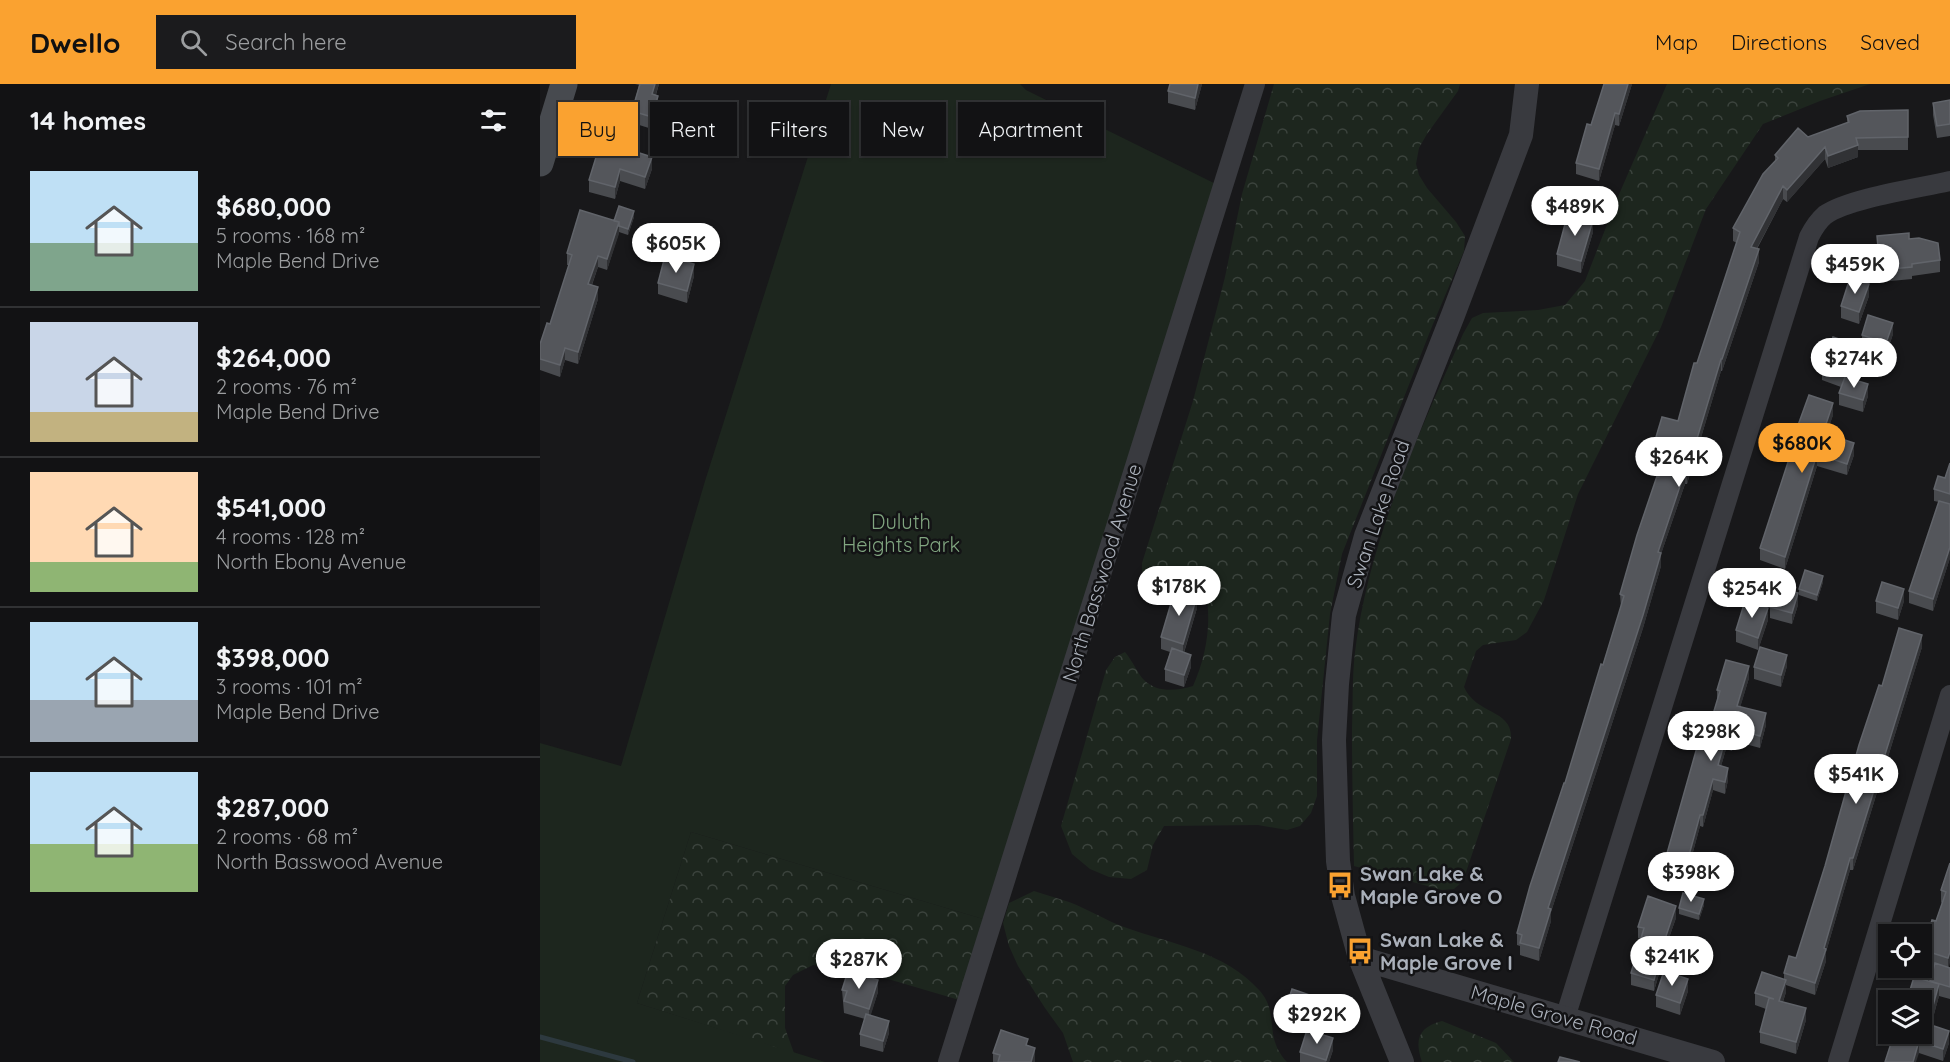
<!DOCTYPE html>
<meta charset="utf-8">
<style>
:root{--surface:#121214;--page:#1b1b1d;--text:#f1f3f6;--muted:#9c9ea0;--line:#313234;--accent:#faa230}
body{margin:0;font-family:Quicksand,sans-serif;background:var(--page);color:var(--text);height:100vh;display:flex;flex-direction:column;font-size:22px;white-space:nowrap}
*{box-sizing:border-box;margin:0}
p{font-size:20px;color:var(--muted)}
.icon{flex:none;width:33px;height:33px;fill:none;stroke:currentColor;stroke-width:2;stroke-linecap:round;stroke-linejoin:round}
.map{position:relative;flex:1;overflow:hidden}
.drawer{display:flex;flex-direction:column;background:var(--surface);width:540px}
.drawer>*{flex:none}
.top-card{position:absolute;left:18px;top:18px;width:570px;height:54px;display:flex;gap:12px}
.fabs{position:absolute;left:1338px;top:840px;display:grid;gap:12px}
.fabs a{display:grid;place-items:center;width:54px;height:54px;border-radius:0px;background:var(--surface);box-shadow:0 2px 4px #0004,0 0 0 2px var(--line);font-size:30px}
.price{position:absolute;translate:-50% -51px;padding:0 14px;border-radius:21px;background:#fff;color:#222;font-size:20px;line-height:39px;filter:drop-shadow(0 2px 3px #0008)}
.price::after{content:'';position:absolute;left:50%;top:36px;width:18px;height:14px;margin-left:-9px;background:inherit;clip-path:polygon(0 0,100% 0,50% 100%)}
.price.current{background:var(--accent);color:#111}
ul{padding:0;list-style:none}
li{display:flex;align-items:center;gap:18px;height:150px;padding:0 30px}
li+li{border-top:2px solid var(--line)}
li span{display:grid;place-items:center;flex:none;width:168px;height:120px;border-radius:0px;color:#555}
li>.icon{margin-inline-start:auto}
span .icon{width:72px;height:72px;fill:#fffc;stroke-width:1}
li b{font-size:26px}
h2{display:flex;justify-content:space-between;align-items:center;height:72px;padding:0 30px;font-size:26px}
.chip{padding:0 21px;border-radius:0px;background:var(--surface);box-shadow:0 2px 4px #0004,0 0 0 2px var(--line);font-size:21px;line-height:54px}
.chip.current{background:var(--accent);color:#111}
header{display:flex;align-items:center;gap:36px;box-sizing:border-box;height:84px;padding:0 30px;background:var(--accent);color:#111}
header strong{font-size:28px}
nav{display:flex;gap:33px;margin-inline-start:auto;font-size:21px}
.search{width:420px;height:54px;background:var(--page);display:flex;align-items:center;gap:15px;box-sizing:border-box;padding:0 21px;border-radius:0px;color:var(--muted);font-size:22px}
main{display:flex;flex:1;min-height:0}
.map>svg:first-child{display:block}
.green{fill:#1d261e}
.forest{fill:url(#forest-crowns)}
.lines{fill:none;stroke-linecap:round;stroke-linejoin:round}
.stream{stroke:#2d393f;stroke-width:5}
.minor{stroke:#393a3f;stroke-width:20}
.tertiary{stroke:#393a3f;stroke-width:24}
.secondary{stroke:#474a4f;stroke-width:27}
.wall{fill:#494b4f}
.shaded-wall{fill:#313235}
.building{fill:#54565b;stroke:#61646a;stroke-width:1.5}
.labels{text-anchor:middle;stroke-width:5;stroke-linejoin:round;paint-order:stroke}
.street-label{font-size:20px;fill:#aab0ba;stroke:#131315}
.park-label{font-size:20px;fill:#81a680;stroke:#131315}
.poi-label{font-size:20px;font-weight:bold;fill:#aab0ba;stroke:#131315;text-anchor:start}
</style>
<header>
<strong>Dwello</strong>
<div class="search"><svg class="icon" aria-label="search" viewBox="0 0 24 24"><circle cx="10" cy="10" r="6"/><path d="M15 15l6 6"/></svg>Search here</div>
<nav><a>Map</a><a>Directions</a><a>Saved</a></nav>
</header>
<main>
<section class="drawer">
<h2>14 homes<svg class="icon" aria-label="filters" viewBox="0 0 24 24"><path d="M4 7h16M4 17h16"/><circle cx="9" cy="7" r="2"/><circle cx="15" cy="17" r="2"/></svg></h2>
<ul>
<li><span style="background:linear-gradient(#bfe0f5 60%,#7fa58c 0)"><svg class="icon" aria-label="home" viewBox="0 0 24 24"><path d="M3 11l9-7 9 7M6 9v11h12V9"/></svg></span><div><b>$680,000</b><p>5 rooms · 168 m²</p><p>Maple Bend Drive</p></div></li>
<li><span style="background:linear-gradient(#c9d6e8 75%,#c2b280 0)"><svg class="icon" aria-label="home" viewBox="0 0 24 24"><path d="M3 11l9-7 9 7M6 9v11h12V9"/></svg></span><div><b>$264,000</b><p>2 rooms · 76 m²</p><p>Maple Bend Drive</p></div></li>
<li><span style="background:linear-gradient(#ffd9b3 75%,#8fb573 0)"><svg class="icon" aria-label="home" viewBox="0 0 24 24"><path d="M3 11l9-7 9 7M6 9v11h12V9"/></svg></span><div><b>$541,000</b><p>4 rooms · 128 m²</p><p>North Ebony Avenue</p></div></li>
<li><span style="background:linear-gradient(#bfe0f5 65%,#9aa5b1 0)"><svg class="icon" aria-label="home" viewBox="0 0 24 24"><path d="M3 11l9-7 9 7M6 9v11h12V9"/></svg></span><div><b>$398,000</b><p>3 rooms · 101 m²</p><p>Maple Bend Drive</p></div></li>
<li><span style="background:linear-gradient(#bfe0f5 60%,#8fb573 0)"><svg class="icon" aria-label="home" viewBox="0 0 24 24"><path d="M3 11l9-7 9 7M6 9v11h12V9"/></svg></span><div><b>$287,000</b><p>2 rooms · 68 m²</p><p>North Basswood Avenue</p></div></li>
</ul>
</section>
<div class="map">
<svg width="1410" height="978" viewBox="0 0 1410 978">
<defs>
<pattern id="forest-crowns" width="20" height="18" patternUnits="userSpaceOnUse" patternTransform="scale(1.5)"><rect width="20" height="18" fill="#1d261e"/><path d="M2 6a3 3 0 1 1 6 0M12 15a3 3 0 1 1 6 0" fill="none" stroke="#3b433d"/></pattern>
</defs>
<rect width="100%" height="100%" fill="#18181a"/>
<path class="green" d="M291,0h189l6,6 196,97 -229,735 -302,-90 -54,171 188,59h-285v-319l81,23 84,-285z"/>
<path class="forest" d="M734,0h186l-2,7 -31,43 -8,14 -3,16 3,11 8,13 29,34 9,14 -1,15 -31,73 -91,230 -12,60 -13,126v56l-6,17 -11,13 -13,4 -29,-5 -94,1 -11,19 -6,25 -16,9 -22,-2 -19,-8 -18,-15 -11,-28 45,-156 9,-13 10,-5c7,8 13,22 19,28 13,13 33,11 49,6 14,-31 20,-68 11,-101l-29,-6 -11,3 -14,-4 -8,-6v-9l51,-162 32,-124 17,-83z
M1127,0h203l-50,17 -57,23 -57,85 -45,118 -83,167 -34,106 -17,32 -11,8 -33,5 -7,6 -12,36c12,28 49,22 47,52l-48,142 -9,8 -12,1 -88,-24c-1,-46 -2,-91 -2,-137 1,-25 0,-52 3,-77 14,-113 63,-216 108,-318l9,-16 11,-5 55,-3 27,-5 20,-24 32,-82z
M151,748l302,90 -27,80 -95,-28 -58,-9 -20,10 -8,11v42l9,25 -157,-50z
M494,807c11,4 24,7 35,11 19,7 36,18 55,25 46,17 101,24 136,64 20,23 3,45 27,71h-214l-10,-29 -18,-25 -27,-42 -9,-20 -6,-23 6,-20z
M902,937l54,22 18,19h-92c-8,-23 -3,-35 20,-41z"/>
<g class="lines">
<path class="stream" d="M0,953l93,25"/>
<path class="minor" d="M1025,934l244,-781c4,-8 9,-16 16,-22 24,-17 95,-27 125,-34
M408,978l307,-978
M1298,978l112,-367"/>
<path class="tertiary" d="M820,874l353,104
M862,978l-42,-104 -17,-62 -5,-35 -4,-121 3,-56 7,-69 22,-79 87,-221 68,-180 6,-51"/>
<path class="secondary" d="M0,79l24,-79"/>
</g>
<path class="wall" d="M95,0h24l-3,11 2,13 -6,21 -16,-5v8l-5,18 21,19 -7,20 -25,-8 -5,18 -26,-7v-12l43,-61v-8l7,-26z
M630,0h32l-7,26 -27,-7v-12z
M1092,0l-13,42 -4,-1 -16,56 -23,-7v-11l15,-38z
M1410,16v36l-13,2 -4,-23v-12z
M1368,26v40h-50v7l-30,11 -3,-9 -38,43 -4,-3 -26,50 2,13 -37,109h-1l-34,113h-2l-24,70v12l-18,62 -92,284v9l-12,40 -19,-6v-9l-3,-1v-12l48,-150 56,-176 -1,-13 39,-117 7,-25 -10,-3v-12l22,-16 59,-178 -4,-2v-13l42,-67v-6l33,-18 39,-14v-7z
M94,133l-6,18 -9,-3 -12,38 -9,-3 -6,18 6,14 -20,65 -13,-4 -5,17 -20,-7v-26l10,-20 19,-59h-2v-12l47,-32z
M1053,148l-12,41 -24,-7v-12z
M1337,152l32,3 31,21v12l-28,4v3l-32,3 -3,-34z
M154,192l-7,27 -29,-9v-11z
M1329,212l-10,28 -18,-6v-12z
M1353,250l-7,21 -23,-8v12l-7,21 12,16 -5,16 -24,-7v-12l2,-6 -19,-7v-11l40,-22v-12z
M1293,331l-7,19 28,21 -7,20 -30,-9 -32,103 -25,-9v-12l43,-106 -6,-2v-12z
M1410,379v95l-17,53 -24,-8v-12l30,-89 -5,-1v-12l11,-11z
M1283,498l-6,19 -18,-6v-6z
M1336,517h28l-6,19 -22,-7z
M1258,521l-6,19 -22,-6v-11z
M657,524l-13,45 7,14 -7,20 -19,-6v-12l5,-17 -9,-3v-12z
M1228,536l-10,30 -22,-8v-12z
M1382,563l-69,223h-3l-24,82v9l-11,34 -29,-10v7l-3,10 23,18 -10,34 -36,-11v-11l6,-23 -11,-4v-12l29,-13v-7l12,-15 86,-272z
M1247,582l-6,21 -27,-8v-12z
M1209,594l-9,29 26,18 -6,23 -26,-7 -2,10 -6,-2 -5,17 7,14 -3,14 -12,-4 -10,37 -3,-1 -17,63 -21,-6v-12l55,-169v-12z
M1410,779l-1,104 1,1v31l-11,-3 -8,29 18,18 -6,18 -24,-8 -21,-19 32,-52 4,-17 -11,-4v-11l13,-29 6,-18 -1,-1v-12z
M1164,821l-5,15 -20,-6v-6z
M1136,834l-12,34v5l-10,34 -23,-6v-12l9,-34 -2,-1v-11z
M302,906l36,2 -8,24 19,17 -6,19 -23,-6v-12l5,-15 -21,-6z
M1148,907l-8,24 -24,-8v-12z
M745,927h39l-8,22 17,17 -4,12h-29v-10l7,-22 -22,-7z
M488,962l7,14v2h-42v-9z"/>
<path class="shaded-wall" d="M115,0h4l-7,22v-12z
M658,0h4l-7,26v-12z
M1088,0h4l-13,42v-12z
M118,12v12l-6,21v-12z
M1075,29v12l-16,56v-12z
M96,37v11l-9,29v-12z
M1318,61v12l-30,11v-12z
M1285,63v12l-38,43v-12z
M112,73v12l-7,20v-12z
M80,85v12l-5,18v-12z
M1243,102v13l-32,60v-12z
M94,127v6l-6,18v-6z
M1053,136v12l-12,41v-12z
M79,138v12l-12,36v-11z
M1219,165v13l-37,109v-12z
M58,172v11l-10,28v-11z
M154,180v12l-7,27v-12z
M1329,200v12l-10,28v-12z
M58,203v12l-20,65v-12z
M1353,239v11l-7,21v-12z
M1323,263v12l-11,32v-12z
M25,264v12l-5,17v-12z
M1181,275v12l-34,113v-12z
M1328,300v12l-5,16v-12z
M1293,319v12l-10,30v-12z
M1314,359v12l-7,20v-11z
M1277,370v12l-32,103v-12z
M1145,387v13l-24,70v12l-18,62 -92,284v9l-12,40v-13l9,-40 110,-356z
M1410,463v11l-17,53v-12z
M1283,492v6l-6,19v-6z
M1364,505v12l-6,19v-12z
M1258,509v12l-6,19v-11z
M657,512v12l-14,47v-11z
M1228,524v12l-10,30v-12z
M1382,551v12l-69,223v-12z
M651,571v12l-7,20v-12z
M1247,571v11l-6,21v-12z
M1209,582v12l-12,40v-12z
M1226,629v12l-6,23v-12z
M1194,645v12l-2,10v-12z
M1186,653v12l-8,28v-12z
M1188,684v12l-3,14v-12z
M1173,695v11l-10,37v-12z
M1160,731v11l-17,63v-12z
M1310,774v12l-24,82v9l-11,34v-12l9,-35z
M1164,815v6l-5,15v-6z
M1136,822v12l-12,34v5l-10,34v-11l9,-35z
M1410,868v11l-2,7v-12z
M1148,895v12l-8,24v-12z
M338,896v12l-9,29v-12z
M1246,896v12l-7,21v-12z
M1399,900v12l-11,40v-12z
M784,916v11l-8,22v-11z
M1266,924v12l-10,34v-12z
M349,937v12l-6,19v-11z
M1409,947v12l-6,18v-12z
M793,954v12l-4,12h-3z
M1379,957v12l-3,9h-3z
M495,964v14h-4z"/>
<path class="building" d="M100,0h15l-3,10 6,2 -6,21 -20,-6z
M630,0h28l-3,14 -27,-7z
M1064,0h24l-9,30 -4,-1 -16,56 -23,-6 11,-39 4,1z
M1410,16v24l-13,2 -4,-23z
M1368,26v27l-52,1 2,7 -30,11 -3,-9 -38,43 -4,-4 -32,61 8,2 -37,110h-1l-34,113 -2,-1 -27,81 3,1 -18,62 -95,293 3,1 -12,39 -19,-5 2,-8 -5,-2 13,-47 34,-103h1l36,-119 2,1 21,-69 -4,-2 17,-59 20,-59 2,1 10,-36 -13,-4 6,-20 16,4 16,-58h3l43,-131 -7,-4 30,-54 15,-16 -3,-3 23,-27 10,9 41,-15 -2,-6 13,-5z
M70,28l26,9 -9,28 25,8 -7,20 -25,-8 -5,18 -26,-7z
M79,122l15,5 -6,18 -9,-3v-4l-5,-1z
M40,126l39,12 -12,37 -9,-3 -10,28 10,3 -20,65 -13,-4 -5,17 -20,-6v-15l7,-21 3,1 22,-69 -5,-2z
M1028,129l25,7 -12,41 -24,-7z
M1369,149v6l10,-1 19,5 2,17 -28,4v3l-32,3 -3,-34z
M125,172l29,8 -7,27 -29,-8z
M1310,194l19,6 -10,28 -18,-6z
M1328,231l25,8 -7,20 -24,-8z
M1293,253l30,10 -11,32 -30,-10z
M1305,293l23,7 -5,16 -24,-7z
M1269,311l24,8 -10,30 31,10 -7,21 -30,-10 -32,103 -25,-9 30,-92 7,3 10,-28 -10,-3z
M1410,379v31l-16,-5 4,-13 7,2z
M1399,417l11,3v43l-17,52 -24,-8z
M1265,486l18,6 -6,19 -18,-6z
M1342,498l22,7 -6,19 -22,-7z
M1236,503l22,6 -6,20 -22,-6z
M635,506l22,6 -14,48 -22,-7z
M1205,517l23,7 -10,30 -22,-8z
M1359,544l23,7 -69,223h-3l-26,90 2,1 -11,34 -31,-10 5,-17 7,2 29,-92 34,-121 20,-60 3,1z
M1220,563l27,8 -6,20 -27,-8z
M632,564l19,7 -7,20 -19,-6z
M1186,576l23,6 -12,40 29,7 -6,23 -26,-7 -2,10 -6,-2 -8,28 10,3 -3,14 -12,-3 -10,36h-3l-17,62 -21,-6 43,-152 6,2 9,-30 -3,-1z
M1410,779v89l-2,6 -25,-8 9,-30 4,1 10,-29 -5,-2z
M1143,809l21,6 -5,15 -20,-6z
M1108,812l28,10 -13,39h1l-10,35 -23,-7 13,-45 -6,-1z
M1395,879l15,5v19l-20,-6z
M308,887l30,9 -9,29 -25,-8 3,-10 -5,-1z
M1124,887l24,8 -8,24 -24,-8z
M1222,888l24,8 -7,21 27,7 -10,34 -36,-10 9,-34 5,1 -19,-6z
M1374,893l25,7 -11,40 21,7 -6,18 -24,-8 -6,21h-28l9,-28h28v-34h-15z
M752,905l32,11 -8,22 -31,-11z
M326,930l23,7 -6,20 -23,-7z
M461,946l27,9 -2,6 9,3 -4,14h-33l2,-7 -7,-2z
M767,946l26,8 -7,22 -26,-8z
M1020,973l20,5h-22z"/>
<defs>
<g id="bus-bare" transform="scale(2.07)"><path d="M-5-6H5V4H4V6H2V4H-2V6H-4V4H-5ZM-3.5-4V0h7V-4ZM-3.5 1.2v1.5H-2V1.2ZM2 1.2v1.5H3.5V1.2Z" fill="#faa230" stroke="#131315" stroke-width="2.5" paint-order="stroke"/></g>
</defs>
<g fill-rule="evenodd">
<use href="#bus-bare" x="800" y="801"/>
<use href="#bus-bare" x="820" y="867"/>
</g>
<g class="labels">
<g class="street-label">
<text transform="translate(838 430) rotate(-71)" y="7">Swan Lake Road</text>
<text transform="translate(562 489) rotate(-73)" y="7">North Basswood Avenue</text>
<text transform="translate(1014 931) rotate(16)" y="7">Maple Grove Road</text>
</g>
<g class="park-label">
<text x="361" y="445">Duluth<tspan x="361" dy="23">Heights Park</tspan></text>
</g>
<g class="poi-label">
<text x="820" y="797">Swan Lake &amp;<tspan x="820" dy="23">Maple Grove O</tspan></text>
<text x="840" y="863">Swan Lake &amp;<tspan x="840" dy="23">Maple Grove I</tspan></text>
</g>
</g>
</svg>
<div class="fabs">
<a><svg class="icon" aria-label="locate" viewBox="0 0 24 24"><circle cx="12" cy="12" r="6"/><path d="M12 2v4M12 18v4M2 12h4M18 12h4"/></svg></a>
<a><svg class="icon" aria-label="layers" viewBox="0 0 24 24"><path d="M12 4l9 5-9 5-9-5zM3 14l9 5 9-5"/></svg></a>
</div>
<b class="price" style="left:1035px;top:153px">$489K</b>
<b class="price" style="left:136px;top:190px">$605K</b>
<b class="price" style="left:1315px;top:211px">$459K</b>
<b class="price" style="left:1314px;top:305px">$274K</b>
<b class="price current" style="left:1262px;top:390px">$680K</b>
<b class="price" style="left:1139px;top:404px">$264K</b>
<b class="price" style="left:639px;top:533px">$178K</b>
<b class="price" style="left:1212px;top:535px">$254K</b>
<b class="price" style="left:1171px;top:678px">$298K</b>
<b class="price" style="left:1316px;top:721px">$541K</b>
<b class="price" style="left:1151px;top:819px">$398K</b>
<b class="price" style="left:1132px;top:903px">$241K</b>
<b class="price" style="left:319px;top:906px">$287K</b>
<b class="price" style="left:777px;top:961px">$292K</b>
<div class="top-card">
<a class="chip current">Buy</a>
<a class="chip">Rent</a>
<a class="chip">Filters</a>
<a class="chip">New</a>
<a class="chip">Apartment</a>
</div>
</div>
</main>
